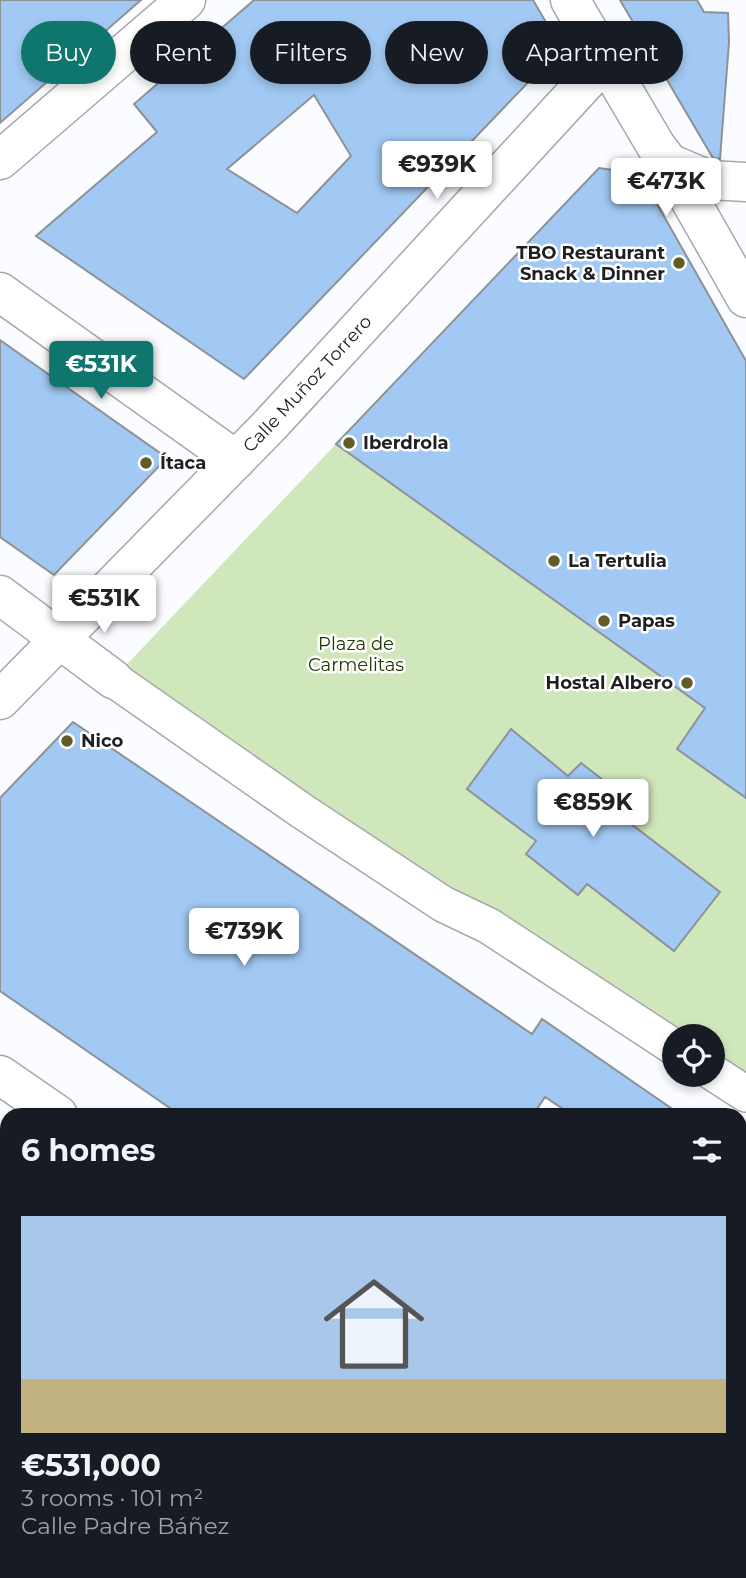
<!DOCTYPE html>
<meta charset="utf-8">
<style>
:root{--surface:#171b24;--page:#242831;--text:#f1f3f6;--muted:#9ea1a6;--line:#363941;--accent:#0f766e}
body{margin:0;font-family:Montserrat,sans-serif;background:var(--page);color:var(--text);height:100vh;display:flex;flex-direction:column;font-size:26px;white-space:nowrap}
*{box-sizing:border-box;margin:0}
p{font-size:23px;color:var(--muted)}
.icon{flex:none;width:38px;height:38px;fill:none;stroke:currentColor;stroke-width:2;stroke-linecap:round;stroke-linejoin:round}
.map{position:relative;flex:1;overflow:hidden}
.drawer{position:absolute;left:0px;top:1108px;width:747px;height:471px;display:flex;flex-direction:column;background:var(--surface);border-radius:21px 21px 0 0;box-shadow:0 4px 10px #0003}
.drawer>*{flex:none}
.top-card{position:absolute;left:21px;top:21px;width:705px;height:63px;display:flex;gap:14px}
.buttons{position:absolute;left:662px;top:1024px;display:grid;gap:14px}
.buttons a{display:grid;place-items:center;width:63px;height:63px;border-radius:50%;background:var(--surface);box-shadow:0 4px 10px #0003;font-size:35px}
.price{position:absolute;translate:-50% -60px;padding:0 16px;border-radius:7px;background:#fff;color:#222;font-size:23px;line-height:46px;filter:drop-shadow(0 2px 4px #0008)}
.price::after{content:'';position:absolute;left:50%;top:42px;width:21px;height:16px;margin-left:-10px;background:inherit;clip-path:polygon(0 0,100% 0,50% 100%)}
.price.on{background:var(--accent);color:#fff}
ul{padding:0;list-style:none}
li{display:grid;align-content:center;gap:14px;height:371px;padding:0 21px}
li+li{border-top:2px solid var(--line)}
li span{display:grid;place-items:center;height:217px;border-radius:0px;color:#555}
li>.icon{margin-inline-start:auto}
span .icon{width:126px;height:126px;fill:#fffc;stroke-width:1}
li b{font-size:30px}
h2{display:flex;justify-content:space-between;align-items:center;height:84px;padding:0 21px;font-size:30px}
.chip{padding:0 24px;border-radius:32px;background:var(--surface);box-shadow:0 4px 10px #0003;font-size:24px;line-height:63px}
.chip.on{background:var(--accent);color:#fff}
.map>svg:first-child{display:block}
.green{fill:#d0e7bc;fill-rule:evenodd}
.building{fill:#a2c9f3;stroke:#8e9296;stroke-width:2;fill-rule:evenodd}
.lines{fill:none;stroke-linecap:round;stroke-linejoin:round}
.pedestrian-casing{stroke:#a5a9ad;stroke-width:38}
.minor-casing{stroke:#a5a9ad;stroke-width:41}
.secondary-casing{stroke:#a5a9ad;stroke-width:41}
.trunk-casing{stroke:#a5a9ad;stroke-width:41}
.pedestrian{stroke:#fff;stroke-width:35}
.minor{stroke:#fff;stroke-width:38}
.secondary{stroke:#fff;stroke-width:38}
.trunk{stroke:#fff;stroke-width:38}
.poi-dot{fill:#625c28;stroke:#fff;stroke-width:2.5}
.labels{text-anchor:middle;stroke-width:5;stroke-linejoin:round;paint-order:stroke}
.poi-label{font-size:18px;font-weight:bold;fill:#1d1f20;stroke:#fff;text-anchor:start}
.street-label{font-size:18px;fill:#1d1f20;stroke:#fff}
.park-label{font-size:18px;fill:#203801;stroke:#fff}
</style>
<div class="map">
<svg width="746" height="1578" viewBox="0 0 746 1578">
<rect width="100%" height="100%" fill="#fafcff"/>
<path class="green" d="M336,444l369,264 -28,41 69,49v296l-34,-22v-36h-38l-561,-357zM511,729l57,47 13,-13 61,46 -12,14 44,127 -87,-66 -61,-30 9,-13 -68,-52z
M7,1187v46c-7,-15 -7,-31 0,-46z
M7,1407v154l-7,-28v-114z
M10,1572h54l2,6h-55z
M110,1572h102l13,6h-116z
M292,1572h43l3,6h-44z
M412,1572h136l3,6h-136z"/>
<path class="building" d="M0,0h141l-141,123z
M254,0h279l28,48 -317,331 -208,-143 121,-104 -23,-28zM314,95l37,61 -54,57 -70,-44z
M620,0h77l7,12 24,1 1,29 -9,117 -7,-1z
M599,168l41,6 106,187v437l-69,-49 28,-41 -369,-264z
M0,340l167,118 -113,117 -54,-38z
M73,722l459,312 10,-15 139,96h-109l-27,-18 -12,18h-353l-180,-124v-193z
M511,729l57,47 13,-13 61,47 -12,13 90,69 -46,59 -87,-67 -9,11 -52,-41 10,-13 -69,-52z"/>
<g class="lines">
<g class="pedestrian-casing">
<path id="pedestrian" d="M113,679l189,132 141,93 46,22 185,121
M712,1072l34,22"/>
</g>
<g class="minor-casing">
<g id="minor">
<path d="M0,160l186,-160"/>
<path d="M669,163l40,17 37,2"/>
<path d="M0,292l236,168"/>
<path d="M0,595l113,84"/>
<path id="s1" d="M0,700l270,-275 336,-365"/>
</g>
</g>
<g class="secondary-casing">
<path id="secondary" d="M570,0l86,146 13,17 77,135
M0,1075l58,40"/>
</g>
<g class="trunk-casing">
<path id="trunk" d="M740,1390l6,-14
M740,1555l6,-17
M666,1578l2,-6"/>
</g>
<use href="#pedestrian" class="pedestrian"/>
<use href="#minor" class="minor"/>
<use href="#secondary" class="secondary"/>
<use href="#trunk" class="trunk"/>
</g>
<g class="poi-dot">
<circle cx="679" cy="263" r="7"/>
<circle cx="349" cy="443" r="7"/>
<circle cx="146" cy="463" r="7"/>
<circle cx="554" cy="561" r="7"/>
<circle cx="604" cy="621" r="7"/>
<circle cx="687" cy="683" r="7"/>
<circle cx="67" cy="741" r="7"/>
</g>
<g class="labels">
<g class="poi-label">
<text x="665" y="259" text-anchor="end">TBO Restaurant<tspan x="665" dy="21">Snack &amp; Dinner</tspan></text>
<text x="363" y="449">Iberdrola</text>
<text x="160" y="469">Ítaca</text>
<text x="568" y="567">La Tertulia</text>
<text x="618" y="627">Papas</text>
<text x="673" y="689" text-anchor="end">Hostal Albero</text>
<text x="81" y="747">Nico</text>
</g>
<g class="street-label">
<text dy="6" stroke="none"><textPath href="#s1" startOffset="441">Calle Muñoz Torrero</textPath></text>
</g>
<g class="park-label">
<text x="356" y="650">Plaza de<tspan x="356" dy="21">Carmelitas</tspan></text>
</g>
</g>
</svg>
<div class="buttons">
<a><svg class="icon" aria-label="locate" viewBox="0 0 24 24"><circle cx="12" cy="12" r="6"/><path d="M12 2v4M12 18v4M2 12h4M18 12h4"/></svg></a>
</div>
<b class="price" style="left:437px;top:201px">€939K</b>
<b class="price" style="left:666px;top:218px">€473K</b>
<b class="price on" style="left:101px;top:401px">€531K</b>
<b class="price" style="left:104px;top:635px">€531K</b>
<b class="price" style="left:593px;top:839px">€859K</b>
<b class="price" style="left:244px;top:968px">€739K</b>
<div class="top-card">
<a class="chip on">Buy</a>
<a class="chip">Rent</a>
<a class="chip">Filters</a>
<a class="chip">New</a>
<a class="chip">Apartment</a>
</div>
<section class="drawer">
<h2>6 homes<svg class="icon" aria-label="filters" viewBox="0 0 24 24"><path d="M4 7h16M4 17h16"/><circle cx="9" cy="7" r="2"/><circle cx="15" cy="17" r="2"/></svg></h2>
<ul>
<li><span style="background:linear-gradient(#a9c7e8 75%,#c2b280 0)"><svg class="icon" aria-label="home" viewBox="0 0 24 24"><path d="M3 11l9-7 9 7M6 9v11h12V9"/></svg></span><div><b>€531,000</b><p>3 rooms · 101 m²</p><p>Calle Padre Báñez</p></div></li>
</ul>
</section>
</div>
